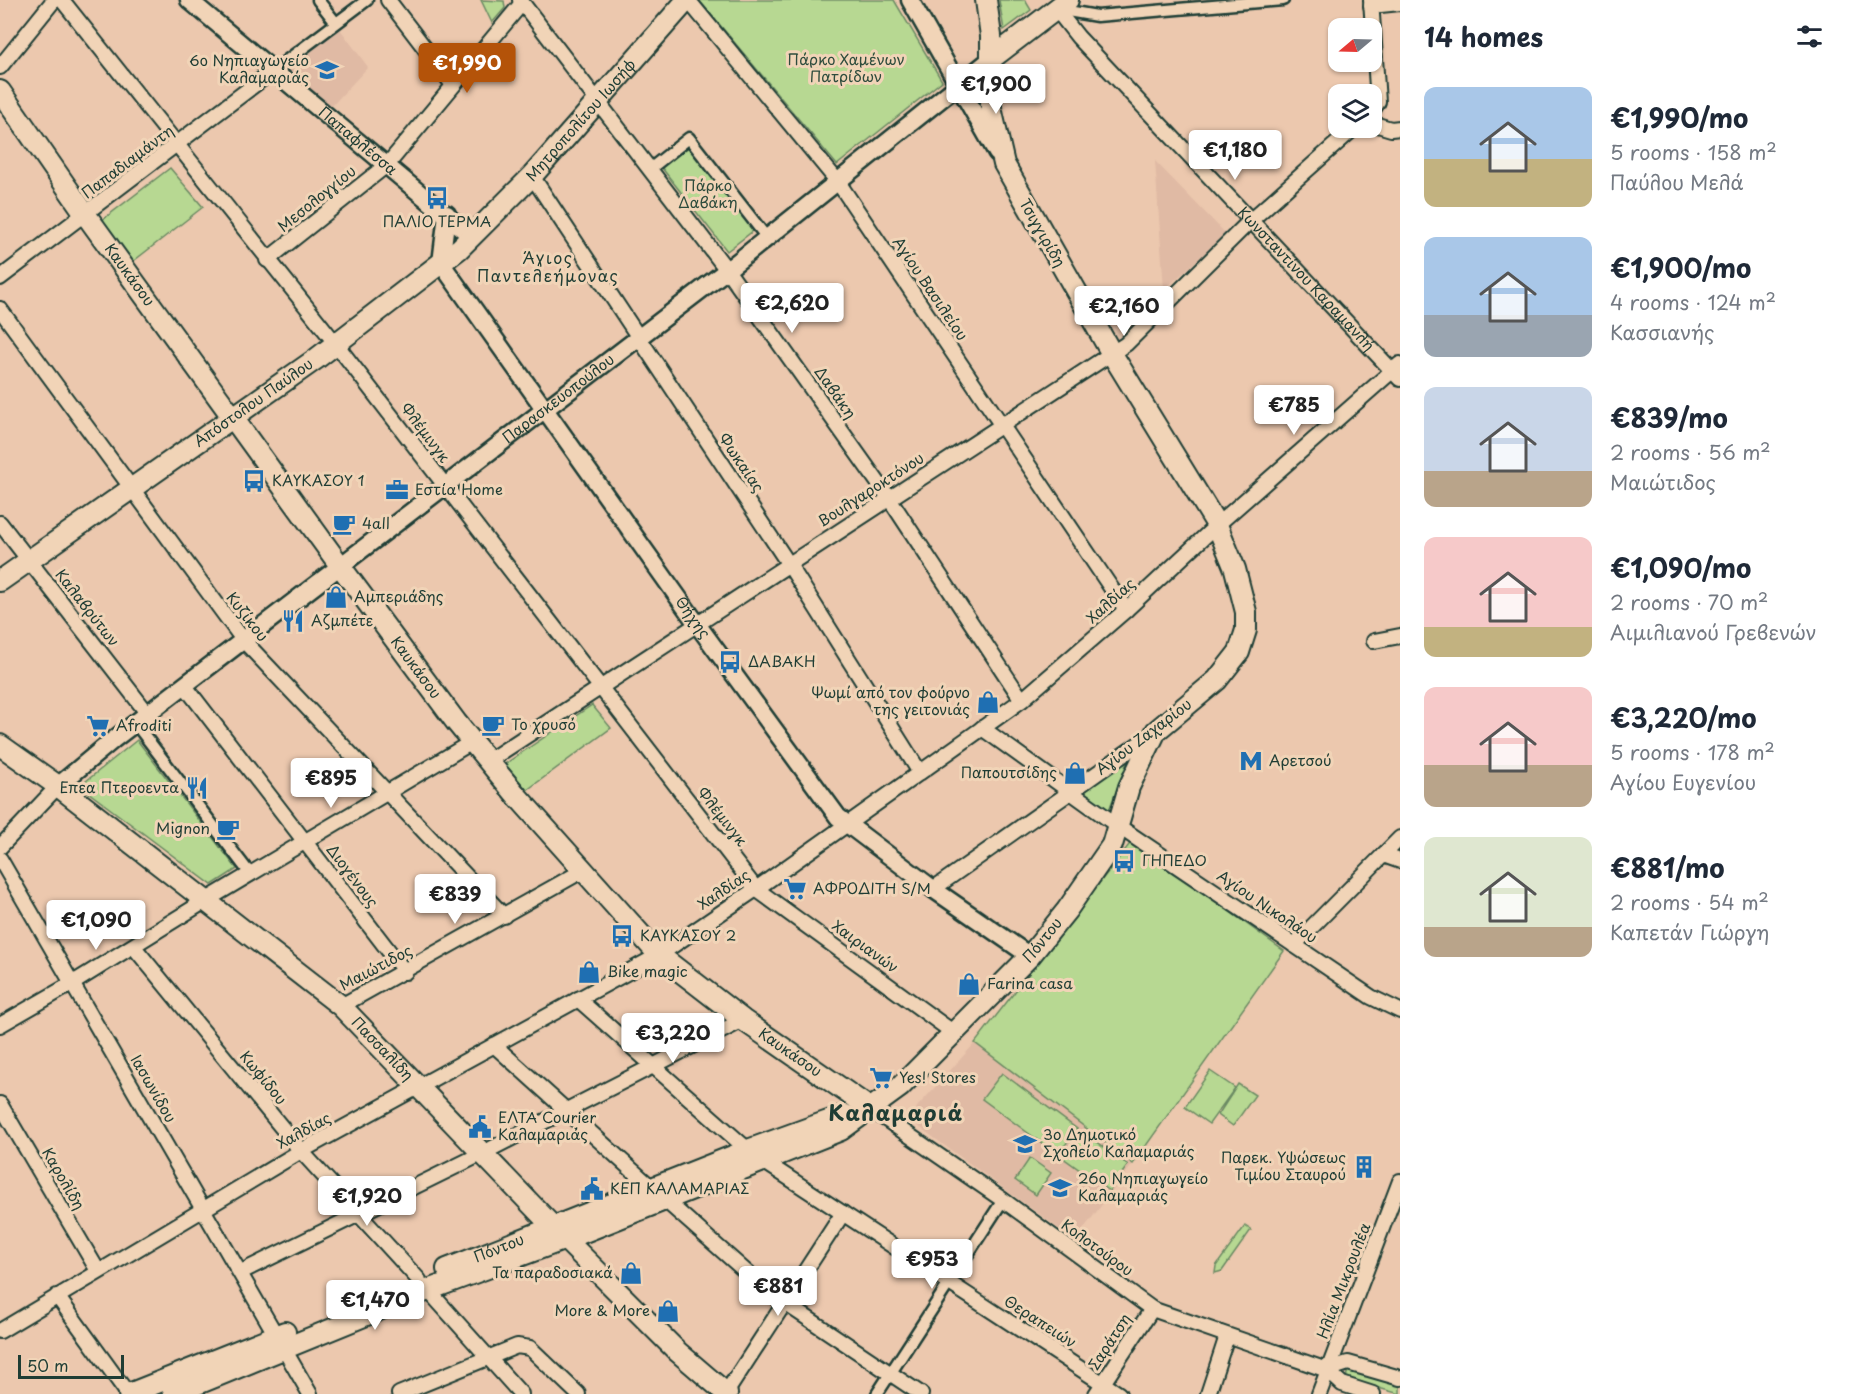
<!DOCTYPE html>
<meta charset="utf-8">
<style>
:root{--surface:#fff;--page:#f2f2f3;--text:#1f2937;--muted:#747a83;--accent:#b45309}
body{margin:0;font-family:"Playpen Sans",sans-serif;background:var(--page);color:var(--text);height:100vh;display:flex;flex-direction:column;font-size:22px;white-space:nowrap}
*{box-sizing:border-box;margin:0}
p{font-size:20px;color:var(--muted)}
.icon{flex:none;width:33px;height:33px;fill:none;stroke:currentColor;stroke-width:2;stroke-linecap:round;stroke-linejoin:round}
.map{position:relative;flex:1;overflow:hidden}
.sheet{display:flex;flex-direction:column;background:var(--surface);width:450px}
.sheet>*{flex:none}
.needle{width:39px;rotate:251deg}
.controls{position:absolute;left:1328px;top:18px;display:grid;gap:12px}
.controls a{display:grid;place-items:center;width:54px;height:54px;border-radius:12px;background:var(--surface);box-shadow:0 2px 4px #0004;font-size:30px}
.scale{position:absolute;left:18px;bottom:15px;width:106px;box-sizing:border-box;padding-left:6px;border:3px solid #1f3d34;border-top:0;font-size:16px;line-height:21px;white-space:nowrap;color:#1f3d34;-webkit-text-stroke:4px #f1d4b7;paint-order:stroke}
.price{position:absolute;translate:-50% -51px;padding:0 14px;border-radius:6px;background:#fff;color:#222;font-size:20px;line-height:39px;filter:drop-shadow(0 2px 3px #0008)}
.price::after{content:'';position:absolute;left:50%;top:36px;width:18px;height:14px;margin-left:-9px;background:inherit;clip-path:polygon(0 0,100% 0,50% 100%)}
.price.selected{background:var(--accent);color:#fff}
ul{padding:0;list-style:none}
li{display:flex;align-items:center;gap:18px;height:150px;padding:0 24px}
li span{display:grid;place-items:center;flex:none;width:168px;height:120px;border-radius:12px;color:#555}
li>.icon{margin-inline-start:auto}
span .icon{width:72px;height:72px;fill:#fffc;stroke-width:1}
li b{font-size:26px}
h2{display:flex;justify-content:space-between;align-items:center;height:72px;padding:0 24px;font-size:26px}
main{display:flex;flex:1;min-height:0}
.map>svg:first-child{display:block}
.built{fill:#e0baa4}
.green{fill:#b7d892;stroke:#6b8a63;stroke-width:1.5}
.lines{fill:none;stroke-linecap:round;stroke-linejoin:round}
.pedestrian-casing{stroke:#1f3d34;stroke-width:15}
.minor-casing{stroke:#1f3d34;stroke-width:18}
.tertiary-casing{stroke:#1f3d34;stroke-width:21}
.secondary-casing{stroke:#1f3d34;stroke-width:24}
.pedestrian{stroke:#f1d4b7;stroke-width:10}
.minor{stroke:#f1d4b7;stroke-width:14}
.tertiary{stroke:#f1d4b7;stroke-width:16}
.secondary{stroke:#f1d4b7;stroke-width:20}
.labels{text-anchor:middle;stroke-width:6;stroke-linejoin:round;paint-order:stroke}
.park-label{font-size:15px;fill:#2e4c3d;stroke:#f1d4b7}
.poi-label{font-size:15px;fill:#1f3d34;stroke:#f1d4b7;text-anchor:start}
.street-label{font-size:15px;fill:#1f3d34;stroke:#f1d4b7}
.neighbourhood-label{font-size:16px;letter-spacing:1.5px;fill:#1f3d34;stroke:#f1d4b7}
.district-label{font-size:21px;font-weight:bold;letter-spacing:1.5px;fill:#1f3d34;stroke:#f1d4b7}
</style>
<main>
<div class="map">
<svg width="1400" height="1394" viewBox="0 0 1400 1394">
<rect width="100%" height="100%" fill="#ecc8ae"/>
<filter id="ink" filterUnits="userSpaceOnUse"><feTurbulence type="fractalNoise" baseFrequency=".0167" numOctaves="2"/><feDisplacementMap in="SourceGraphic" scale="12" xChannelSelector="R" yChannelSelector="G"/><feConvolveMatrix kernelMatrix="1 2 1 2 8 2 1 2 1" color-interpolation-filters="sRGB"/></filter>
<g filter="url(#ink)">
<path class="built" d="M340,29l28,38 -39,42 -44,-37z
M1155,161l71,73 -62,56z
M975,1043l158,121 -58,76 -160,-116 -1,-9 3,-8z"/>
<path class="green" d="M481,0l23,1 1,7 -13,15z
M699,0h195l48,81 -105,84z
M999,0h26l6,10 -27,20z
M689,138l69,89 -31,24 -69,-88z
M170,168l33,39 -72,56 -30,-42z
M592,705l19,23 -84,62 -22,-26z
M137,740l100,129 -25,16 -132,-99z
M1129,757l-20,53 -26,-18z
M1132,841l152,110 -151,213 -158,-121z
M1210,1071l25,17 -26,36 -24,-17z
M1002,1073l75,56 -19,26 -76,-56z
M1238,1084l17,11 -22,31 -15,-11z
M1081,1131l47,34 -19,26 -47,-34z
M1030,1158l21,15 -15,22 -21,-15z
M1245,1226l6,4 -29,41 -7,2 1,-7z
M1348,1368l52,15v11l-54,-15z"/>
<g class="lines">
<g class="pedestrian-casing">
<path id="pedestrian" d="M318,0l18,23
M1056,9l41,7 186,-16
M274,70l93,-70
M650,169l39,-31 78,100
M135,723l116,152
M877,1394l126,-194"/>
</g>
<g class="minor-casing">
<g id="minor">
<path d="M62,0l274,344 420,545 198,144"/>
<path d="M388,0l65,85"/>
<path d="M520,0l207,270 162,228 133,202"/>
<path d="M688,0l150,182 288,428"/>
<path d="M1371,0l7,102 -7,11"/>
<path d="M1371,6l29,-3"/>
<path id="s1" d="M1056,9l22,28 322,342"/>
<path d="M0,67l54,-67"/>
<path d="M1371,123l20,6 9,-1"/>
<path d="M532,176l256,387 131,208"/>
<path d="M267,260l121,-96 134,-161"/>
<path d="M0,278l274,-208"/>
<path d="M0,309l244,332 260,275"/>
<path d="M0,523l148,191"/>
<path d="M1374,641l26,-5"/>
<path d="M185,686l220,286"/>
<path d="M982,728l136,98 253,171 29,14"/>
<path d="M488,761l638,-417 124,-123 104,-93"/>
<path d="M0,847l58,-61"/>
<path d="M1383,855l17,6"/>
<path d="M0,859l310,535"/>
<path d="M933,889l221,-156"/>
<path d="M1294,945l106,-107"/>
<path d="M134,947l167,204 118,129"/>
<path d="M578,999l170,151"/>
<path d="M341,1006l243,-136"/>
<path d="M0,1025l73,-42 132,-82 267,-159"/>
<path d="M494,1045l159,144"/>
<path d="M0,1104l98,167"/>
<path d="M871,1109l132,91 149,109 175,61 15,14 31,10"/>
<path d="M763,1161l356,233"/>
<path d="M665,1200l105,93 151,101"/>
<path d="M241,1272l232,-114 270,-138"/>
<path d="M428,1290l93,104"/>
<path d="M57,1296l71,98"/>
<path d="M0,1331l301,-180 358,-196 97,-66 266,-189 104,-90 91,-85 183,-161"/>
<path d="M1327,1370l21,-7 52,15"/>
<path d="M726,1393l117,-180"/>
<path d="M399,1394l118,-48 13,2 48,46"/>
<path d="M1096,1394l56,-85"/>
<path d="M1208,1394l19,-58"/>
<path d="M1319,1394l81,-213"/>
</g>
</g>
<g class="tertiary-casing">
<g id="tertiary">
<path id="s2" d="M189,0l283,237"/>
<path d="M910,0l87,153"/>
<path id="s3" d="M447,214l-6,49 256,361 141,193 95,72 97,67"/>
<path id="s4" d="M58,786l55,-46 614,-470 264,-211"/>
</g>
</g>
<g class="secondary-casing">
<g id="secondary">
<path d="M991,59l77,-59"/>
<path id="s5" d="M0,91l86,124 255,352 115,155 61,74 142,159 84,65 128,89"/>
<path id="s6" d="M0,581l316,-222 143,-110 73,-73 155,-176"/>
<path id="s7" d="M0,745l58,41 283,220 213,222 124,124 49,42"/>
<path id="s8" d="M447,1269l301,-119 97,-35"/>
<path d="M129,1394l156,-62"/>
<path id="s9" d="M173,1394l255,-104 151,-56 262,-104 59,-43 130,-131 37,-46 45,-65 17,-58 27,-56 61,-51 22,-28 7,-22v-18l-11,-43 -18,-44 -105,-171 -108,-190 -13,-56v-72l-5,-36"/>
</g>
</g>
<use href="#pedestrian" class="pedestrian"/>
<use href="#minor" class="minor"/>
<use href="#tertiary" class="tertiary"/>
<use href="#secondary" class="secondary"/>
</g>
</g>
<defs>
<g id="school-bare" transform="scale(1.8)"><path d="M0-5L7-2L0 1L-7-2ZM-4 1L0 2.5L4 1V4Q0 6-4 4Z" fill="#1f6fb2" stroke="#f1d4b7" stroke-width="2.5" paint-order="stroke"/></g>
<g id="bus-bare" transform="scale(1.8)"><path d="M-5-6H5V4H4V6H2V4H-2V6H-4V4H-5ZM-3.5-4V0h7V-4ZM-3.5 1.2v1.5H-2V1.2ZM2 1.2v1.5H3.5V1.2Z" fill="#1f6fb2" stroke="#f1d4b7" stroke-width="2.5" paint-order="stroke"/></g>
<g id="office-bare" transform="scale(1.8)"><path d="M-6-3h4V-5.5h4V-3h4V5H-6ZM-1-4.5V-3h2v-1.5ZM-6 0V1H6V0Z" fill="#1f6fb2" stroke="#f1d4b7" stroke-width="2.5" paint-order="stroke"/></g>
<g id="cafe-bare" transform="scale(1.8)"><path d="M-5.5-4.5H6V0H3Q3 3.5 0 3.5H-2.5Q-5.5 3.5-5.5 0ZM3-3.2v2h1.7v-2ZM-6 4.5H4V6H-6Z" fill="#1f6fb2" stroke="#f1d4b7" stroke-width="2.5" paint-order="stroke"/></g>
<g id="shop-bare" transform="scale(1.8)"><path d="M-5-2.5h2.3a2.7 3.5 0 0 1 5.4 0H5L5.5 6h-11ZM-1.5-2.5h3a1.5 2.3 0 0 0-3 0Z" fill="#1f6fb2" stroke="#f1d4b7" stroke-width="2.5" paint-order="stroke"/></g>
<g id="restaurant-bare" transform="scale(1.8)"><path d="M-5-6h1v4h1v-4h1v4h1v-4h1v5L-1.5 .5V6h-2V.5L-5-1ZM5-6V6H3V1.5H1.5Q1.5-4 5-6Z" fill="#1f6fb2" stroke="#f1d4b7" stroke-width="2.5" paint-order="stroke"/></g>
<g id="supermarket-bare" transform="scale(1.8)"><path d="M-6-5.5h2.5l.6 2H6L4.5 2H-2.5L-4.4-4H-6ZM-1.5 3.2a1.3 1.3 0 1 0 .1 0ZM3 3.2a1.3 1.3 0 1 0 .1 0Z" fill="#1f6fb2" stroke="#f1d4b7" stroke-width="2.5" paint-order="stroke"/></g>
<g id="metro-bare" transform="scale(1.8)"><path d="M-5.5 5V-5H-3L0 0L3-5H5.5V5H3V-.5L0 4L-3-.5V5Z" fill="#1f6fb2" stroke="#f1d4b7" stroke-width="2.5" paint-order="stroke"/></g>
<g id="civic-bare" transform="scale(1.8)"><path d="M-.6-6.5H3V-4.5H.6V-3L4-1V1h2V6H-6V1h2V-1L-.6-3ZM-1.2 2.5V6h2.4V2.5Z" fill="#1f6fb2" stroke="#f1d4b7" stroke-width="2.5" paint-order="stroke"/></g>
<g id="building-bare" transform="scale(1.8)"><path d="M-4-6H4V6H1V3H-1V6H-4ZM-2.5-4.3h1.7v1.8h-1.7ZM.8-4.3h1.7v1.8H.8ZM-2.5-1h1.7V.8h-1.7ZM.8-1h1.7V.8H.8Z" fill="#1f6fb2" stroke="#f1d4b7" stroke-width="2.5" paint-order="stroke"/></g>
</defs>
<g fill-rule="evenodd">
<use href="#school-bare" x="327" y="70"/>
<use href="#bus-bare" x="437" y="198"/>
<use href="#bus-bare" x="254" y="481"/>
<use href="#office-bare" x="397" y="490"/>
<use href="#cafe-bare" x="344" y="524"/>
<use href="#shop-bare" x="336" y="597"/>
<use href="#restaurant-bare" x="293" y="621"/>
<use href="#bus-bare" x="730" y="662"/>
<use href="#shop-bare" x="988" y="702"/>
<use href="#cafe-bare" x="493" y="725"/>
<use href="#supermarket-bare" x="98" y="726"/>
<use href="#metro-bare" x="1251" y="761"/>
<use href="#shop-bare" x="1075" y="773"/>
<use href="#restaurant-bare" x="197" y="788"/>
<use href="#cafe-bare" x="228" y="829"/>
<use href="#bus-bare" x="1124" y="861"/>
<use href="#supermarket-bare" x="795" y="889"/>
<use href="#bus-bare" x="622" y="936"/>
<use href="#shop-bare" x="589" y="972"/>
<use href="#shop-bare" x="969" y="984"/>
<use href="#supermarket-bare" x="881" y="1078"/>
<use href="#civic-bare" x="480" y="1127"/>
<use href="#school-bare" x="1025" y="1144"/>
<use href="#building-bare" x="1364" y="1167"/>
<use href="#school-bare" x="1060" y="1188"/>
<use href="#civic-bare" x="592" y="1189"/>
<use href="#shop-bare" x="631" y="1273"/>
<use href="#shop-bare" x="668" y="1311"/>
</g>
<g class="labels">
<g class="park-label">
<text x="846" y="65">Πάρκο Χαμένων<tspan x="846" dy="17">Πατρίδων</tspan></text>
<text x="708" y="191">Πάρκο<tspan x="708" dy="17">Δαβάκη</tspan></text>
</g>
<g class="poi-label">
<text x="309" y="66" text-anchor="end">6ο Νηπιαγωγείο<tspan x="309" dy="17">Καλαμαριάς</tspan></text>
<text x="437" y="227" text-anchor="middle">ΠΑΛΙΟ ΤΕΡΜΑ</text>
<text x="272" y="486">ΚΑΥΚΑΣΟΥ 1</text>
<text x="415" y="495">Εστία Home</text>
<text x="362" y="529">4all</text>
<text x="354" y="602">Αμπεριάδης</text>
<text x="311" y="626">Αζμπέτε</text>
<text x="748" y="667">ΔΑΒΑΚΗ</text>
<text x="970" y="698" text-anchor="end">Ψωμί από τον φούρνο<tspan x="970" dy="17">της γειτονιάς</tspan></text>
<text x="511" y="730">Το χρυσό</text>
<text x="116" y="731">Afroditi</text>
<text x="1269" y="766">Αρετσού</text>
<text x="1057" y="778" text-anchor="end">Παπουτσίδης</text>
<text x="179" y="793" text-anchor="end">Επεα Πτεροεντα</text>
<text x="210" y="834" text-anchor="end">Mignon</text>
<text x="1142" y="866">ΓΗΠΕΔΟ</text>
<text x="813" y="894">ΑΦΡΟΔΙΤΗ S/M</text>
<text x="640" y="941">ΚΑΥΚΑΣΟΥ 2</text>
<text x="607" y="977">Bike magic</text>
<text x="987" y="989">Farina casa</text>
<text x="899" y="1083">Yes! Stores</text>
<text x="498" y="1123">ΕΛΤΑ Courier<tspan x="498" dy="17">Καλαμαριάς</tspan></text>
<text x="1043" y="1140">3ο Δημοτικό<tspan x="1043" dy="17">Σχολείο Καλαμαριάς</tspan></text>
<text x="1346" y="1163" text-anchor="end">Παρεκ. Υψώσεως<tspan x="1346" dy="17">Τιμίου Σταυρού</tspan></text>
<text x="1078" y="1184">26ο Νηπιαγωγείο<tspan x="1078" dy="17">Καλαμαριάς</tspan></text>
<text x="610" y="1194">ΚΕΠ ΚΑΛΑΜΑΡΙΑΣ</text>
<text x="613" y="1278" text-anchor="end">Τα παραδοσιακά</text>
<text x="650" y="1316" text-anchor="end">More &amp; More</text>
</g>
<g class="street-label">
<text dy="5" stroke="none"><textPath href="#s6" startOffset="744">Μητροπολίτου Ιωσήφ</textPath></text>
<text dy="5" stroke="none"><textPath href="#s2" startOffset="220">Παπαφλέσσα</textPath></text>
<text transform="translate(128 162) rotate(-37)" y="5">Παπαδιαμάντη</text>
<text transform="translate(317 199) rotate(-39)" y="5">Μεσολογγίου</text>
<text transform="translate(1042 233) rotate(60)" y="5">Τσιγγιρίδη</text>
<text dy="5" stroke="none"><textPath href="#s5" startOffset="225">Καυκάσου</textPath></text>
<text dy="5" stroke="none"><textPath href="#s1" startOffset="368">Κωνσταντίνου Καραμανλή</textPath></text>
<text transform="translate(930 289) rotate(56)" y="5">Αγίου Βασιλείου</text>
<text transform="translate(835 393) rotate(55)" y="5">Δαβάκη</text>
<text dy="5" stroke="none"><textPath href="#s4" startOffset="633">Παρασκευοπούλου</textPath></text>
<text dy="5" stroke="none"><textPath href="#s6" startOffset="310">Απόστολου Παύλου</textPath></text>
<text transform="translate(425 433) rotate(53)" y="5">Φλέμινγκ</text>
<text transform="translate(741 463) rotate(56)" y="5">Φωκαίας</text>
<text transform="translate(871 490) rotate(-33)" y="5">Βουλγαροκτόνου</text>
<text transform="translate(1111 601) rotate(-42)" y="5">Χαλδίας</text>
<text transform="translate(87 608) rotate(52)" y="5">Καλαβρύτων</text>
<text transform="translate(247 617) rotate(52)" y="5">Κυζίκου</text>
<text dy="5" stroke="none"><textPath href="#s3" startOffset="484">Θήχης</textPath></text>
<text dy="5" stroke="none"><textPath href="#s5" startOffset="711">Καυκάσου</textPath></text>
<text transform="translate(1144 737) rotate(-37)" y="5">Αγίου Ζαχαρίου</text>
<text transform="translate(722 817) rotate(52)" y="5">Φλέμινγκ</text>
<text transform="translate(352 876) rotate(53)" y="5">Διογένους</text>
<text transform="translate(724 890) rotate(-34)" y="5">Χαλδίας</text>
<text transform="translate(1267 907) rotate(34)" y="5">Αγίου Νικολάου</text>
<text dy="5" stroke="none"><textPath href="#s9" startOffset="996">Πόντου</textPath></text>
<text transform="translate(865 947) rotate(36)" y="5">Χαιριανών</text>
<text transform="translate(376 968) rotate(-28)" y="5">Μαιώτιδος</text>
<text dy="5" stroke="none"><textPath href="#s7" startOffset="489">Πασσαλίδη</textPath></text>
<text dy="5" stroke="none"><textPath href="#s5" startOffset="1251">Καυκάσου</textPath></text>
<text transform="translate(263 1078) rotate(51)" y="5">Κωφίδου</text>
<text transform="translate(153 1089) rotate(60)" y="5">Ιασωνίδου</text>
<text transform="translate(304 1131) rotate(-29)" y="5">Χαλδίας</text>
<text transform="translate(63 1179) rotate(60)" y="5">Καρολίδη</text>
<text transform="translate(1097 1248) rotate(36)" y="5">Κολοτούρου</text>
<text dy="5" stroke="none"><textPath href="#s8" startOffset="56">Πόντου</textPath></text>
<text transform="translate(1344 1281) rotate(-69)" y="5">Ηλία Μικρουλέα</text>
<text transform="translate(1040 1322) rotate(33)" y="5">Θεραπειών</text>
<text transform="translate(1110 1342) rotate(-57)" y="5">Σαράτση</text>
</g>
<g class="neighbourhood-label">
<text x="548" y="264">Άγιος<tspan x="548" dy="18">Παντελεήμονας</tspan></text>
</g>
<g class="district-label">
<text x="896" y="1121">Καλαμαριά</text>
</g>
</g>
</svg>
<div class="controls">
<a><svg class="needle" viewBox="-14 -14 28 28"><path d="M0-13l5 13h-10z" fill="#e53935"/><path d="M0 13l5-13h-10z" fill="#747a83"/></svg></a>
<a><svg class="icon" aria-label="layers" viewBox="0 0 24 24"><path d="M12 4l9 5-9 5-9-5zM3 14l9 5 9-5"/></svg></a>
</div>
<div class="scale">50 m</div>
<b class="price selected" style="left:467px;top:94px">€1,990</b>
<b class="price" style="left:996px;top:115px">€1,900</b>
<b class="price" style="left:1235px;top:181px">€1,180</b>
<b class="price" style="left:792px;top:334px">€2,620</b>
<b class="price" style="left:1124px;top:337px">€2,160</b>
<b class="price" style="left:1294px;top:436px">€785</b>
<b class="price" style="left:331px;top:809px">€895</b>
<b class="price" style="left:455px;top:925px">€839</b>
<b class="price" style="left:96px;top:951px">€1,090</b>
<b class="price" style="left:673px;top:1064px">€3,220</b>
<b class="price" style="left:367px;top:1227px">€1,920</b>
<b class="price" style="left:932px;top:1290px">€953</b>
<b class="price" style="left:778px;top:1317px">€881</b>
<b class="price" style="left:375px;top:1331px">€1,470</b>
</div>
<section class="sheet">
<h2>14 homes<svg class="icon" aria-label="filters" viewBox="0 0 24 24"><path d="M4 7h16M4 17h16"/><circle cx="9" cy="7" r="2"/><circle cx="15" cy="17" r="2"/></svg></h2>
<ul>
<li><span style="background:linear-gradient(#a9c7e8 60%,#c2b280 0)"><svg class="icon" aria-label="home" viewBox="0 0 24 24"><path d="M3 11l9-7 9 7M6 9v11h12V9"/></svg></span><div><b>€1,990/mo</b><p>5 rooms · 158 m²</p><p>Παύλου Μελά</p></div></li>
<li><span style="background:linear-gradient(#a9c7e8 65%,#9aa5b1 0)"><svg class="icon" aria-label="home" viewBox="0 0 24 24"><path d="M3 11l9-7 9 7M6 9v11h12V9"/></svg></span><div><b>€1,900/mo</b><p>4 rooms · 124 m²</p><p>Κασσιανής</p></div></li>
<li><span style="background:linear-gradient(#c9d6e8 70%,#b9a48a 0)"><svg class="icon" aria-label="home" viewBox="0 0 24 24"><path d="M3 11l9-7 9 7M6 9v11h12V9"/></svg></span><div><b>€839/mo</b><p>2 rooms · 56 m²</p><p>Μαιώτιδος</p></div></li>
<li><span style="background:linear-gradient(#f6c9c9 75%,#c2b280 0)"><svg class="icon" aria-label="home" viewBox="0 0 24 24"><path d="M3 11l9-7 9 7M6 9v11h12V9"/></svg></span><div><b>€1,090/mo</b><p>2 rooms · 70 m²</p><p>Αιμιλιανού Γρεβενών</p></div></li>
<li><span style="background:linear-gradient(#f6c9c9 65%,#b9a48a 0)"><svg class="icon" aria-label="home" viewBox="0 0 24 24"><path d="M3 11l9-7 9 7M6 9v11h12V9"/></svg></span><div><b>€3,220/mo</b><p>5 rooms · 178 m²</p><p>Αγίου Ευγενίου</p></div></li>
<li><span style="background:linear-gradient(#dfe7d0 75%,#b9a48a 0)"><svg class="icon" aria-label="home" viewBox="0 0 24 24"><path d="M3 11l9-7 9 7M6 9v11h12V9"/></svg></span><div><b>€881/mo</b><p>2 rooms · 54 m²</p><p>Καπετάν Γιώργη</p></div></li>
</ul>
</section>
</main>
